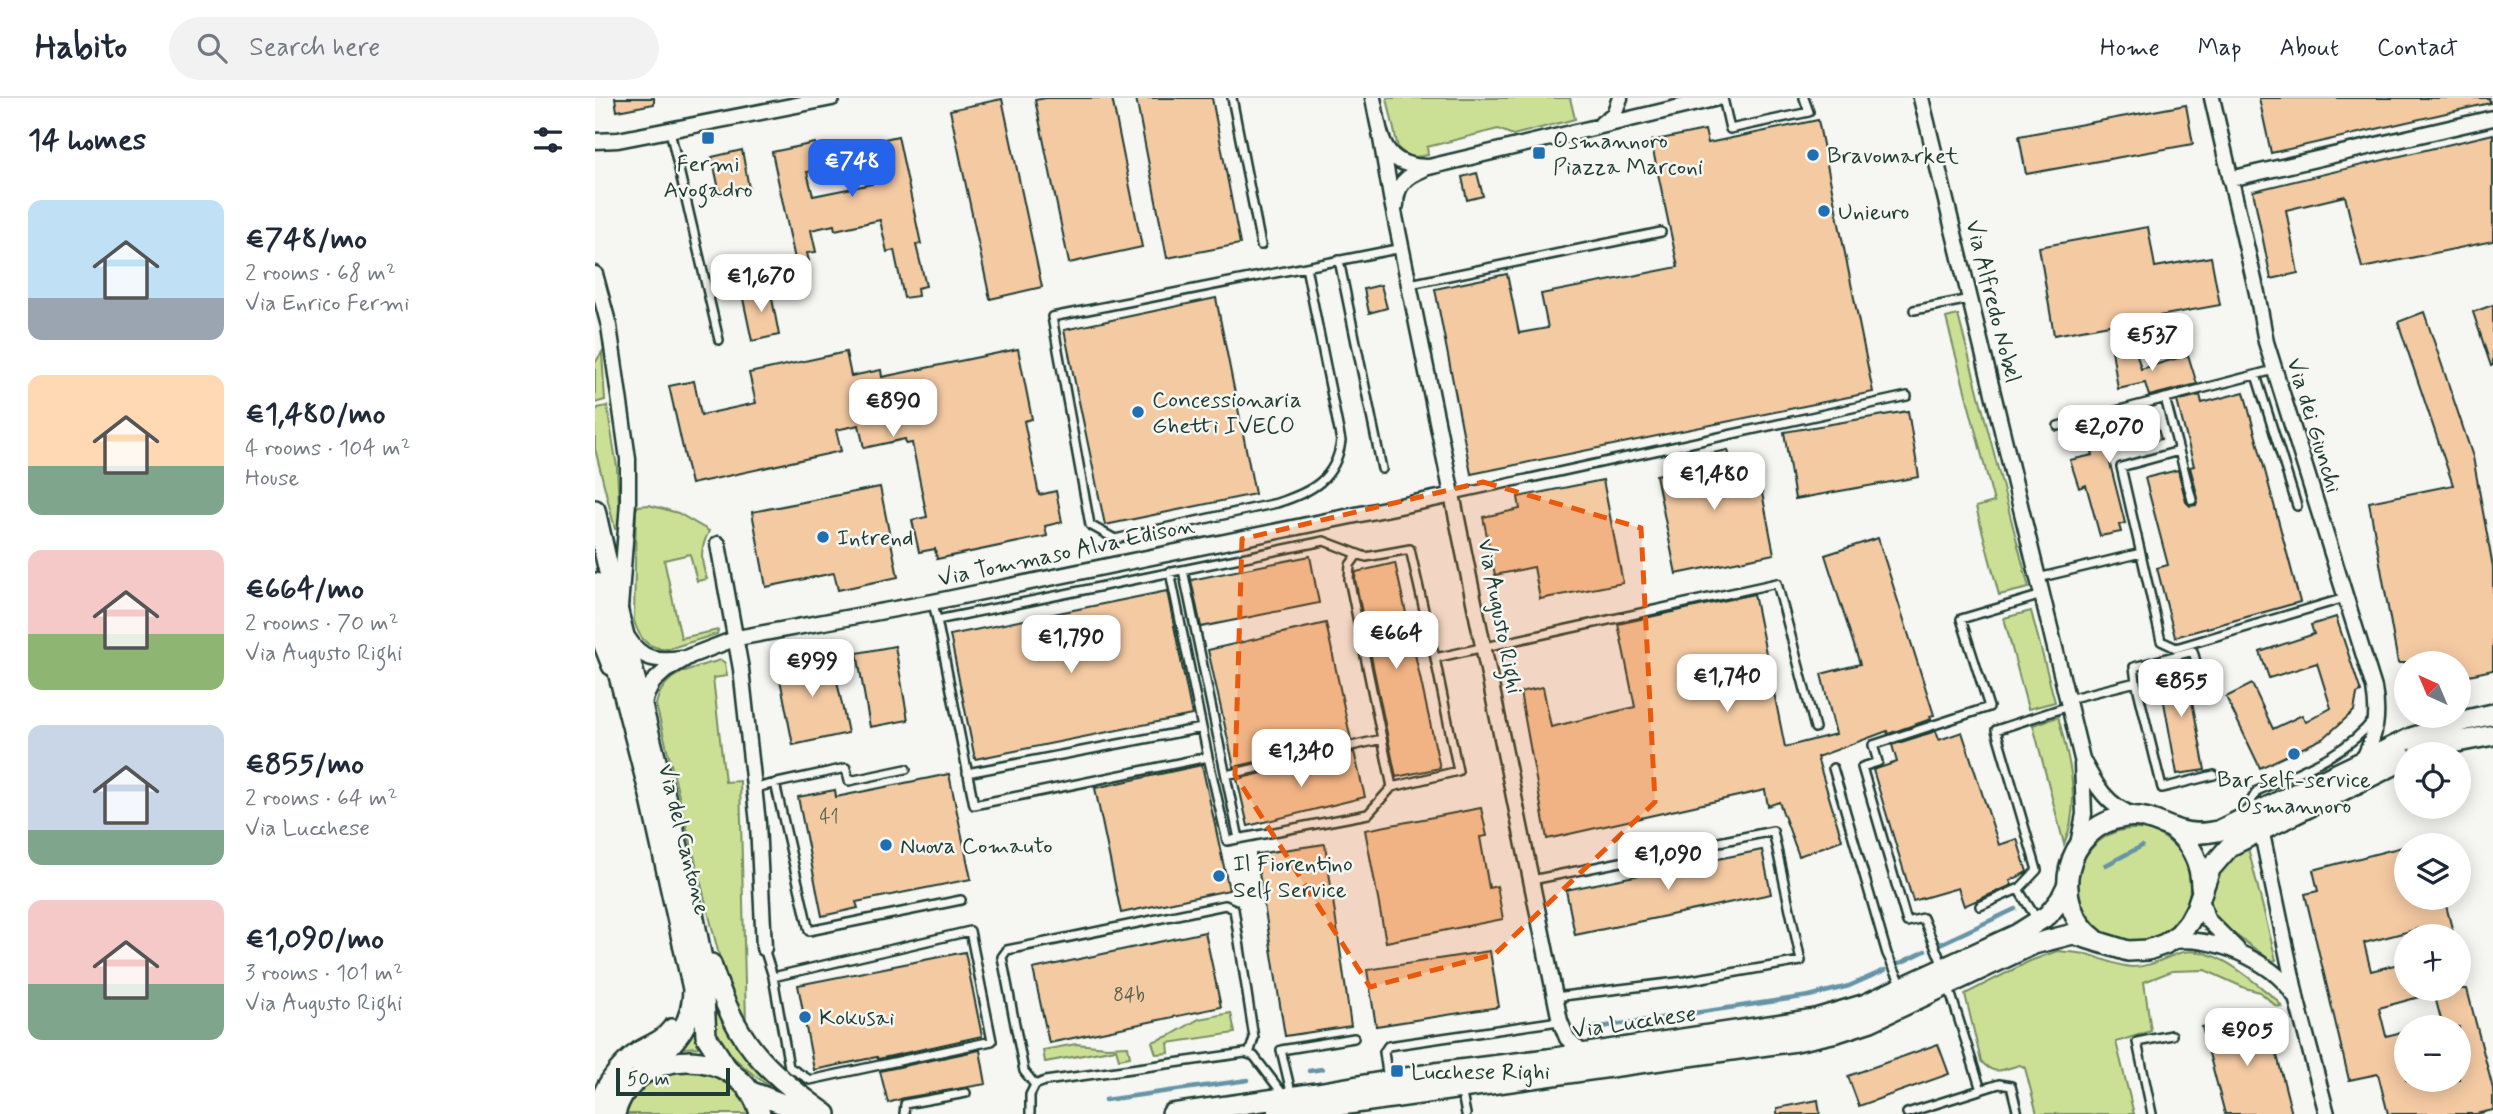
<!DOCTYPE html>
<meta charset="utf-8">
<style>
:root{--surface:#fff;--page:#f2f2f3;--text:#1f2937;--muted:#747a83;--line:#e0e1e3;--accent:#2563eb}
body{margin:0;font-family:Mynerve,sans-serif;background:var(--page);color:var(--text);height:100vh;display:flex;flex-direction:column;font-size:26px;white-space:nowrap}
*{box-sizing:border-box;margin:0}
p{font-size:23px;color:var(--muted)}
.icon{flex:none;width:38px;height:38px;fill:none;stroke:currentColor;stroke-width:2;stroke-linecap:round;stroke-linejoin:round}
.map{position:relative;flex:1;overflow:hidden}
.sheet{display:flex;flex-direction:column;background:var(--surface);width:595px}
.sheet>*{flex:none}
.needle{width:46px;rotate:316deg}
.controls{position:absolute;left:1799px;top:553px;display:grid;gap:14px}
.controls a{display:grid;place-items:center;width:77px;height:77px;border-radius:50%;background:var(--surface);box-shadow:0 4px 18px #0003;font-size:35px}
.scale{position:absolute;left:21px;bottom:18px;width:114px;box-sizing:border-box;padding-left:7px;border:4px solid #1f3d34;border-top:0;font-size:19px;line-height:24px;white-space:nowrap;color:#1f3d34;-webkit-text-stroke:5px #f6f6f2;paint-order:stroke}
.price{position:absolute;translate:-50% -60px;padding:0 16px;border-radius:14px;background:#fff;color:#222;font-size:23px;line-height:46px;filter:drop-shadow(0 2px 4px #0008)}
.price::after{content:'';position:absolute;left:50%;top:42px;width:21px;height:16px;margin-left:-10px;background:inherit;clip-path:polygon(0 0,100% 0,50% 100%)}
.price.current{background:var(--accent);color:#fff}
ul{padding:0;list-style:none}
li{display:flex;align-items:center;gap:21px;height:175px;padding:0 28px}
li span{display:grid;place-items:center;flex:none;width:196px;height:140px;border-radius:14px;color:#555}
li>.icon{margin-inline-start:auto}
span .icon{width:84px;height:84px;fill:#fffc;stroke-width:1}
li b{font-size:30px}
h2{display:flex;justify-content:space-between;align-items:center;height:84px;padding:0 28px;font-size:30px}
header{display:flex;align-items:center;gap:42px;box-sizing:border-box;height:98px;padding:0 35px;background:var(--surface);border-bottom:2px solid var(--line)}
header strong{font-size:33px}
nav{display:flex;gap:38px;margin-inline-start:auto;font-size:24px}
.search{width:490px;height:63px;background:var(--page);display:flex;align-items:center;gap:18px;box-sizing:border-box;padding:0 24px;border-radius:38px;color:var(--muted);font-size:26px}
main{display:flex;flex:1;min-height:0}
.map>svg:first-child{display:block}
.green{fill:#cce095;stroke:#768e64;stroke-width:2}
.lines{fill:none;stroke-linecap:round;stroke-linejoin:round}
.stream{stroke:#6694a7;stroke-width:4.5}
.building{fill:#f4caa3;stroke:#1f3d34;stroke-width:2;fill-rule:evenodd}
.service-casing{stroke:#1f3d34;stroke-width:12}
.minor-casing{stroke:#1f3d34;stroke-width:19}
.secondary-casing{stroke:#1f3d34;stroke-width:24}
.service{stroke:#f6f6f2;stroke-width:7}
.minor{stroke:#f6f6f2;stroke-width:14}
.secondary{stroke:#f6f6f2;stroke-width:19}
.marked{fill:#e8590c;fill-opacity:0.2;stroke:#e8590c;stroke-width:5;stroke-dasharray:14 9;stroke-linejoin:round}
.poi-dot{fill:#1f6fb2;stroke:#f6f6f2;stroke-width:2.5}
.labels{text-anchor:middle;stroke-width:5;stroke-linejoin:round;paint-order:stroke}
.number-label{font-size:19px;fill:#546050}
.poi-label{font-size:23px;fill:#1f3d34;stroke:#f6f6f2;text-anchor:start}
.street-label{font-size:23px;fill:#1f3d34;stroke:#f6f6f2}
</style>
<header>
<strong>Habito</strong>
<div class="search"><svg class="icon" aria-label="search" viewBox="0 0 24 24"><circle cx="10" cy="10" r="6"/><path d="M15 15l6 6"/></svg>Search here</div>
<nav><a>Home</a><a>Map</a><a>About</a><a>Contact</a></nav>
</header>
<main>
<section class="sheet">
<h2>14 homes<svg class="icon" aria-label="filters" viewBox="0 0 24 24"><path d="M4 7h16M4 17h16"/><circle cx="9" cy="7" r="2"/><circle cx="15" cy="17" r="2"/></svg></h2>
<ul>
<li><span style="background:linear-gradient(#bfe0f5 70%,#9aa5b1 0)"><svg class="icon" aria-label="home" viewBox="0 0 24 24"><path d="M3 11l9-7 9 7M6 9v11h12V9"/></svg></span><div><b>€748/mo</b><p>2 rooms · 68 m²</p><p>Via Enrico Fermi</p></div></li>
<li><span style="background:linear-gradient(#ffd9b3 65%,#7fa58c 0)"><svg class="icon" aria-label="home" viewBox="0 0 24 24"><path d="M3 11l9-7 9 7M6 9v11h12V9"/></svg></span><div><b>€1,480/mo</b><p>4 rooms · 104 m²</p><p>House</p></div></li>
<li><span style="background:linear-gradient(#f6c9c9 60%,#8fb573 0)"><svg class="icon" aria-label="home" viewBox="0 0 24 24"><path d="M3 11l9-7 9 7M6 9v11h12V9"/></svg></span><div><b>€664/mo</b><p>2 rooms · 70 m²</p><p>Via Augusto Righi</p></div></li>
<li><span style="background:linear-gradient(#c9d6e8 75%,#7fa58c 0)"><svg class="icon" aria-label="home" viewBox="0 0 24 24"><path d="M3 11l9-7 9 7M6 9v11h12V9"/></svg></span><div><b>€855/mo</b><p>2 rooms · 64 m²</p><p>Via Lucchese</p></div></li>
<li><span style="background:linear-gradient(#f6c9c9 60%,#7fa58c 0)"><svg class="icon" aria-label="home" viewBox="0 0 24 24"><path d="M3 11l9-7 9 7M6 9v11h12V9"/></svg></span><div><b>€1,090/mo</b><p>3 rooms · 101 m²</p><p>Via Augusto Righi</p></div></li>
</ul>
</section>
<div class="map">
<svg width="1898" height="1016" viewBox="0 0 1898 1016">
<rect width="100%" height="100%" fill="#f6f6f2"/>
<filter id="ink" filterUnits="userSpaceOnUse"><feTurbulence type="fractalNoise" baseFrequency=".0143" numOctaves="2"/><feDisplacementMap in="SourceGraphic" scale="14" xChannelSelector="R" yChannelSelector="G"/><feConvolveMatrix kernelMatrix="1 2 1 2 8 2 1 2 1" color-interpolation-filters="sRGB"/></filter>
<g filter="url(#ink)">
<path class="green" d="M792,0h183l5,21 -62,16 -15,-6 -71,18 1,8c-13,3 -20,3 -30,-7z
M1363,217l71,273 -30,7 -23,-88 18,-5 -48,-184z
M7,254l3,48 -10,3v-40z
M12,308l10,61 3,58v3l-5,1 -20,-80v-37l3,-4z
M54,407l29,8 31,18c-9,18 -9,29 -2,48l-10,2 -7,-27 -26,6 17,78 37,-8 -1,4 -49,15c-20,0 -28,-9 -34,-28l2,-111 2,-4z
M1436,513l24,91 -27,7 -24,-91z
M126,562l4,3 2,13 -14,2 12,104 15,-1 6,242 -21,-44 -69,-274c6,-33 37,-37 65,-45z
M1463,619c11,40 24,87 6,127l-31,-119z
M1483 787a56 56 0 1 1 112 0a56 56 0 1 1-112 0Z
M1652,746l29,116 -4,1 -53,-38 -10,-16 -2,-9 10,-33z
M1462,853c11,1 23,1 33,4 14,4 26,11 42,12 20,0 33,-10 51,-15 33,-7 70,30 94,48l5,7 -6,-1 -16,-14 -15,-4 -40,-18 -33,1 -28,11 7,49 -35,11 18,72h-97l-12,-46 -5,-3c-18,4 -25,12 -39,-4l-16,-67 65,-33z
M119,894l57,89 -2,4c-9,-3 -55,-43 -58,-53 -2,-9 2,-31 3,-40z
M636,915l4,20 -67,10 1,10 -13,1 -4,-12 19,-7 28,-16z
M104,922l2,27 -20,1 -1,-1z
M481,946l31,3 21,-1 2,11 -11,2 -3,-10 -71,13 -2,-12z
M105,968l33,15 21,33h-128c11,-40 39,-43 74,-48z"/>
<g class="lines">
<path class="stream" d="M1511,767l36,-19
M1347,845l73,-34
M1305,865l25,-12
M992,931l222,-33 40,-10 36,-16
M714,973l13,-2
M510,1002l143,-20"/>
</g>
<path class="building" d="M20,0h39v6l-37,7z
M451,0h66l30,149 -73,16 -34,-163z
M541,0h76l28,146 -73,14z
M1664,0h230l1,5 -219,50z
M407,1l40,188 -52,12 -40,-189z
M1591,7l7,39 -167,30 -7,-38z
M1223,22l55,272 -402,82 -36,-185 72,-15 12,59 29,-5 -7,-34 137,-27 -27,-126 54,-11 3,13z
M1898,36v107l-131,27 -17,-72 -59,14 12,63 -27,6 -18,-88z
M303,38l23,108 -5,1 10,41 -9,2 1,8 -14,2 -10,-48 -7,2 -7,-32 -45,10 -1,-5 -23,5 5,22 -9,1 2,8 -13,3 -24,-112 43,-9 2,11zM272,62l5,24 -59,12 -6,-24z
M147,52l7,38 -29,6 -8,-37z
M882,75l6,23 -16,4 -5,-23z
M1553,129l7,40 56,-10 9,48 -166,30 -15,-88z
M786,187l6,23 -18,5 -5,-24z
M175,190l9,47 -27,6 -10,-47z
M621,200l39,196 -150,31 -41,-195z
M1898,207v60l-2,1 -18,-54z
M1829,214l49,145 20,110v103l-34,7v-14h-61l-29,-161 84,-17 -55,-163z
M1540,250l6,21 47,-14 9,29 -48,12 -4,-13 -27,6 -6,-39z
M423,251l14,70 -8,2 15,74 17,-4 6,31 -17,4 2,10 -110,23 -2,-10 -16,3 -7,-32 15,-3 -15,-74 -6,1 -1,-5 -41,9 -5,-23 -23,5 5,21 -150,33 -22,-98 25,-5 7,34 55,-12 -7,-30 97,-21 5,24 30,-6 1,7z
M1649,294l56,210 -125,35 -18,-69 11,-3 -23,-87 33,-8 8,32 4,4 6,-1 2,-7 -8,-31 4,-1 -17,-65 23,-6 2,8z
M1313,313l11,66 -124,22 -11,-67z
M1546,313l3,14 12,-3 5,17 -54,13 18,71 -6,2 2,7 -21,4 -14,-51 -7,3 -9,-28 23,-5 -9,-29z
M1133,352l3,12 24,-5 19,97 -98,20 -20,-99 24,-5 -2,-10z
M1008,382l20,103 -83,16 -6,-32 -39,8 -12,-58 37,-8 -2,-12z
M285,389l18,90 -60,13 -4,-17 -68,14 -14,-75z
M1283,440l56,177 -4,1 1,3 -43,15 -1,-3 -70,26 25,83 -43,16 -20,-54 -11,4 -3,-16 -218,49 -27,-147 23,-5 8,40 84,-20 -17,-83 136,-30 31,153 51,-13 -15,-60 39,-10 -35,-109z
M715,458l9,47 -118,24 -10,-47z
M800,465l45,205 -44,9 -41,-198 1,-7z
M572,493l25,124 -217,44 -25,-124z
M1741,519l25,75 -4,2 -3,17 -30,27 -64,30 -34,-71 26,-13 21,45 29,-14 4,7 25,-14 -14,-45 -48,15 -9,-26 54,-18 -3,-9z
M731,525l25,117 -117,27 -26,-117z
M300,548l13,74 -38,7 -13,-74z
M236,555l17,80 -55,12 -16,-81z
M1590,566l20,106 -28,4 -19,-105z
M1341,633l3,9 23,-8 37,113 18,-6 10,33 -17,9 2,4 -48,21 -6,-18 -45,13 -40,-131 24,-8 -5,-17z
M759,654l11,45 -117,29 -11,-47z
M607,667l27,125 -108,23 -26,-125z
M354,676l22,105 -115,23 2,6 -36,8 -24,-119 37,-7 1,7z
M886,710l6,28 -7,1 9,51 8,-2 6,33 -117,23 -21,-112z
M730,746l26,182 -66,10 -29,-182z
M1811,748v52h38l10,38h-35l-1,-7 -54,14 7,28 35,-9v27h61l26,100v21l-17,4h-88l-10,-40 -29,6 -44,-186 13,-3 -5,-21zM1839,895l9,34h16v53h-53v-49l-20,5 -7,-28z
M1167,752l9,44 -196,41 -9,-45z
M610,834l16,75 -172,36 -16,-74z
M895,853l9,56 -123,19 -9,-56z
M370,854l17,84 -104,23 -1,-2 -63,13 -16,-85z
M1657,916l4,14 13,-4 23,90h-67l-23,-87z
M1343,946l11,30 -90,32 -11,-30z
M385,952l6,34 -82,14 -16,5 -8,-32z
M1223,1002l2,14h-43v-6z"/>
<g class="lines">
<g class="service-casing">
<path id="service" d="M637,0l29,147
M1128,0l7,31 79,-17 -5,-14
M75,33l49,209
M744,162l43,209
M711,169l35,174c-5,38 -29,51 -64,62l-162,36 -25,-14 -38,-208 350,-69
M815,186l251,-52
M1319,212l56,-11
M1661,277l41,131
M1570,300l27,102
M1463,328l216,-56
M1584,353l-58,16 40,174 15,7 169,-50
M858,397l454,-99
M762,457l-7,10 -1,14 43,208
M588,472l56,269
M575,474l38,185
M1443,480l103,-25
M338,505l4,17 387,-79 42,16 44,-8 25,109 342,-75 38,145
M342,522l37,185 234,-48 19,84 141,-27 24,-27 66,-16 -23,-113
M1541,584l-2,-15 59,-16 11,40
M1473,601l68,-17 26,106 52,-13
M1238,670l54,186 16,33
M372,675l235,-45
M631,677l156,-36
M180,685l34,148 152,-31
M159,690l92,-20 3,13 57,-12
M1660,712l-4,-9 6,-10c40,-19 88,-35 116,-71
M937,782l241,-49 28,130 -116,20 -130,16
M1423,791l20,32
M1385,808l40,-18 17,-18 -41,-140 73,-24
M169,850l9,29 16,90 21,13 182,-39 -22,-110 -197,46
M1348,868l-20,-48 -16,4 -45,-155 16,-5 -5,-17 116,-38 -28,-88 81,-24
M1353,887l33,105
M793,982l-4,-28 4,-6 171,-25
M440,987l-11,-14 -22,-114 5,-7 218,-45 9,4 20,129 -5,16
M866,991l5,25
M697,998l-11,-46 73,-12
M1312,1015l92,-29 12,2 7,28
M309,1016l1,-10 61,-11
M435,1016v-19l5,-10 10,-4 200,-28 9,3 29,38
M1557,1016l-15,-72 35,-7"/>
</g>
<g class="minor-casing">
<path id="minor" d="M778,0c8,39 8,69 56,69l289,-69
M1326,0l161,661c12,24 26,49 53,56
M1617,0l45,195 9,49 108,346c5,28 2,47 -11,72
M1007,25l12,-9 6,-16
M785,35l11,64 169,824 7,17 16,16
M0,43l23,-1 214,-42
M1635,81l263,-61
M801,107c0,-20 10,-29 28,-36
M0,176l14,52 19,133v43l-8,106
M123,446l23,125 17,154 6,125
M0,531l15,38
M33,540c14,23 30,23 54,20
M48,612l3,-14 7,-14 12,-11 25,-15 47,-18 196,-36 520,-107
M1666,731l36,172 30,113
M1483,746l6,-30 -2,-50
M1605,797l7,24 30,30
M1575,844c37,-9 104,19 123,52"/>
</g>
<g class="secondary-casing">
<path id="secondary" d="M0,412l24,106 67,262 16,81 4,77 20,31 14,14
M0,485l55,212 43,194c0,50 -36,64 -63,98
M1824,656l28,-10 46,-9
M1577,730c19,15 29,34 29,59
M1500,841c-47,-35 -31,-113 30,-122 22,-3 36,8 56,14 12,4 25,2 37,0l193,-93 56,-18 26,-6
M116,866c23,75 52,106 115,150
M154,993l60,23
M2,1016c4,-25 23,-49 43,-63 12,-7 23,-10 32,-22
M20,1016c18,-70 127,-71 145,0
M577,1016l145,-21 118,-20 113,-14 267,-40 51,-15 150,-69 32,-20 12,-15 7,-14
M683,1016l518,-73 41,-9 34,-11 163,-77 39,-10 55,17 20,-1 17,-6 14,-10 10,-12 7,-13 14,-40 20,-23 176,-87"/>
</g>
<use href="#service" class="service"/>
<use href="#minor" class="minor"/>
<use href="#secondary" class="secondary"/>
</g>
</g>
<path class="marked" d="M888,384l158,46 14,274 -160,152 -125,33 -135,-212 7,-236z"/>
<g class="poi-dot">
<rect x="106" y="33" width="14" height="14" rx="3.5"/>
<rect x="937" y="48" width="14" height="14" rx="3.5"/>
<circle cx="1218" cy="57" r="7"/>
<circle cx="1229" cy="113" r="7"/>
<circle cx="543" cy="314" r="7"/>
<circle cx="228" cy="439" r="7"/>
<circle cx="1699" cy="656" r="7"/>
<circle cx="291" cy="747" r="7"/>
<circle cx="624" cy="778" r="7"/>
<circle cx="210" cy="919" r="7"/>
<rect x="795" y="966" width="14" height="14" rx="3.5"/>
</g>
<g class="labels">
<g class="number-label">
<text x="234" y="725">41</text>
<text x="534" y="903">84b</text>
</g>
<g class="poi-label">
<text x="958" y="50">Osmannoro<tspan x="958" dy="26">Piazza Marconi</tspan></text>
<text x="1232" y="65">Bravomarket</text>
<text x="113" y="73" text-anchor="middle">Fermi<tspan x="113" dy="26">Avogadro</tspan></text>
<text x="1243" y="121">Unieuro</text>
<text x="557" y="309">Concessionaria<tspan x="557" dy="26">Ghetti IVECO</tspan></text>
<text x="242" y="447">Intrend</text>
<text x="1699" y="689" text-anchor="middle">Bar self-service<tspan x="1699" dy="26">Osmannoro</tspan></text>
<text x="305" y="755">Nuova Comauto</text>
<text x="638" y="773">Il Fiorentino<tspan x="638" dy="26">Self Service</tspan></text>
<text x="224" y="927">Kokusai</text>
<text x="816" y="981">Lucchese Righi</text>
</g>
<g class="street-label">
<text transform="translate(1399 203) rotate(76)" y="8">Via Alfredo Nobel</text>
<text transform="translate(1720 327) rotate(73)" y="8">Via dei Giunchi</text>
<text transform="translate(471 453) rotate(-12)" y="8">Via Tommaso Alva Edison</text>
<text transform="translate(906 518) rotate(79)" y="8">Via Augusto Righi</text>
<text transform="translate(90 741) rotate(76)" y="8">Via del Cantone</text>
<text transform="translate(1039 923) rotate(-8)" y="8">Via Lucchese</text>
</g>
</g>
</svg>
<div class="controls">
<a><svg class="needle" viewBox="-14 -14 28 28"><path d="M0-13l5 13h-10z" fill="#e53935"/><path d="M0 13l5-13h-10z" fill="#747a83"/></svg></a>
<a><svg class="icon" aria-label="locate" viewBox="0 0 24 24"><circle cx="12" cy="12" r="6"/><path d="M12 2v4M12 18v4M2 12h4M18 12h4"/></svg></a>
<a><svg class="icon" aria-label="layers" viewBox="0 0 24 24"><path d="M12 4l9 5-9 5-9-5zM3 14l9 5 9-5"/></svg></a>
<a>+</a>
<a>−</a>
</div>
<div class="scale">50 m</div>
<b class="price current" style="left:257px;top:101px">€748</b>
<b class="price" style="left:166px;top:216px">€1,670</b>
<b class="price" style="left:1557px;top:275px">€537</b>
<b class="price" style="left:298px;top:341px">€890</b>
<b class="price" style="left:1514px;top:367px">€2,070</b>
<b class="price" style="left:1119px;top:414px">€1,480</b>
<b class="price" style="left:801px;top:573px">€664</b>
<b class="price" style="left:476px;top:577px">€1,790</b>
<b class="price" style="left:217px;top:601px">€999</b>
<b class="price" style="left:1132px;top:616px">€1,740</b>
<b class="price" style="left:1586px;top:621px">€855</b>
<b class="price" style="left:706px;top:691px">€1,340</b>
<b class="price" style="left:1073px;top:794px">€1,090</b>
<b class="price" style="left:1652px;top:970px">€905</b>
</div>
</main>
